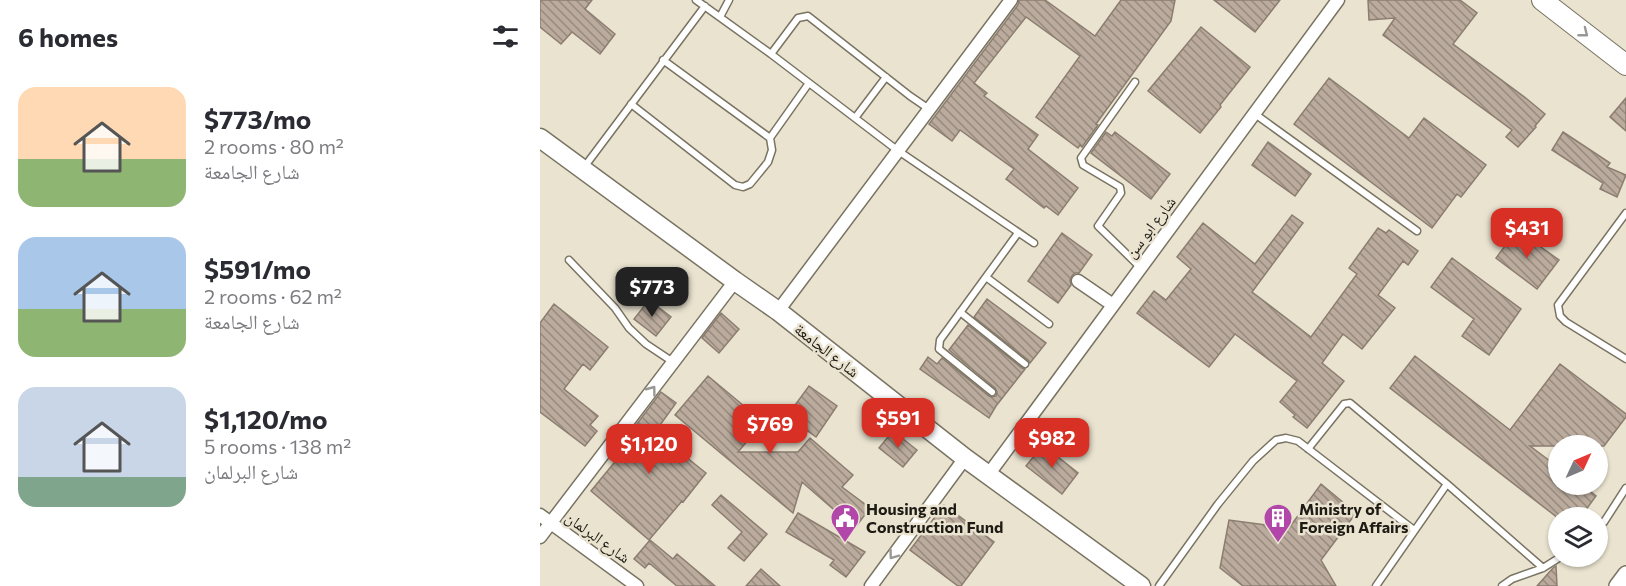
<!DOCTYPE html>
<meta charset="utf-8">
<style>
:root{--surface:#fff;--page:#f7f7f7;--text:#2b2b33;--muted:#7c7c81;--accent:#d93025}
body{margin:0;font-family:Commissioner,"Noto Naskh Arabic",sans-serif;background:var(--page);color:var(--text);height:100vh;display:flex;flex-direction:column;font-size:22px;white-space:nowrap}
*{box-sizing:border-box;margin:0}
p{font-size:20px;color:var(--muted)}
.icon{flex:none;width:33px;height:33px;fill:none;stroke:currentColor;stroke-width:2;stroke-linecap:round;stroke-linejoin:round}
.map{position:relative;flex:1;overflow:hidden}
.sheet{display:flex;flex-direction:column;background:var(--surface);width:540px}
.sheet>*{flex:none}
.needle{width:39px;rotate:46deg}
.tools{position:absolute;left:1008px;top:435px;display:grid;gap:12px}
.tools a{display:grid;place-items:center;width:60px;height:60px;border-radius:50%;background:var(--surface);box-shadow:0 2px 4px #0004;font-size:30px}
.price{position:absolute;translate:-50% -51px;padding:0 14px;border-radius:12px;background:var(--accent);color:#fff;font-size:20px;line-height:39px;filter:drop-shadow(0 2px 3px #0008)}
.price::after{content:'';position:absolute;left:50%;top:36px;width:18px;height:14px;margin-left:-9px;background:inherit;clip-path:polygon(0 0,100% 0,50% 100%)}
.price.current{background:#222;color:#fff}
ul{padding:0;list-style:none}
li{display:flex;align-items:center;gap:18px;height:150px;padding:0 18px}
li span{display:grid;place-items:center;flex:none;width:168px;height:120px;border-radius:18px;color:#555}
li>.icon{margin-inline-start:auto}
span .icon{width:72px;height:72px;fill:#fffc;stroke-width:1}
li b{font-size:26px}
h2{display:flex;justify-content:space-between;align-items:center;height:72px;padding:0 18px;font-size:26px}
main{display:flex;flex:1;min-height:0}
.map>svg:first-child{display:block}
.building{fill:url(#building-back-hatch);stroke:#8b7d70;stroke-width:1.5}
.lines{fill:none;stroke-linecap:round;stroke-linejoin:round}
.service-casing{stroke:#797362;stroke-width:9}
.minor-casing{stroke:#797362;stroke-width:15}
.tertiary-casing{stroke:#797362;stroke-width:18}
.secondary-casing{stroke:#797362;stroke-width:21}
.primary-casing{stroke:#797362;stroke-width:22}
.service{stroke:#fff;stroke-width:6}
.minor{stroke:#fff;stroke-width:12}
.tertiary{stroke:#fff;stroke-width:15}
.secondary{stroke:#fff;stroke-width:18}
.primary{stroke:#fff;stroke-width:20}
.oneway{stroke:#999895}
.labels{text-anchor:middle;stroke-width:5;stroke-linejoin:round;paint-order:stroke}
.street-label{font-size:16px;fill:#1d1b14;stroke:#eae3d0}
.poi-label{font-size:16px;font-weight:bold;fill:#1d1b14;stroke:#eae3d0;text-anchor:start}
</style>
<main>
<section class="sheet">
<h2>6 homes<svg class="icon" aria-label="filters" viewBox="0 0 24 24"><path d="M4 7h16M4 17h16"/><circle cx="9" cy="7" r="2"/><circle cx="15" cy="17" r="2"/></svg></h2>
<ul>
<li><span style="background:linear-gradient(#ffd9b3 60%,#8fb573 0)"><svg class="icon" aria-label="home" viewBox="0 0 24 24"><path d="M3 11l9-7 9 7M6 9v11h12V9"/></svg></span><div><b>$773/mo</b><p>2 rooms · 80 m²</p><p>شارع الجامعة</p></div></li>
<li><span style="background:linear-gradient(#a9c7e8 60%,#8fb573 0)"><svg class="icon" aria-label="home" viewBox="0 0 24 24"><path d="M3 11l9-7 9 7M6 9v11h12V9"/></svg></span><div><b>$591/mo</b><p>2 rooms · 62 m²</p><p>شارع الجامعة</p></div></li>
<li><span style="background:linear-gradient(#c9d6e8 75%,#7fa58c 0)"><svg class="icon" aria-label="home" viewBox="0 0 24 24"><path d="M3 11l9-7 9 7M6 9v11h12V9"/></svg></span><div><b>$1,120/mo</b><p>5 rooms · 138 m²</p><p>شارع البرلمان</p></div></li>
</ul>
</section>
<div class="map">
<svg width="1086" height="586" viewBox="0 0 1086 586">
<defs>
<pattern id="building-back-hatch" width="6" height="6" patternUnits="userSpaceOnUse" patternTransform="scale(1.5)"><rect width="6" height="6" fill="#baab9d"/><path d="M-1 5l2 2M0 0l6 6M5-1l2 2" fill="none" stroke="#978a7f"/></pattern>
</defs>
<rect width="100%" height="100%" fill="#eae3d0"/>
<path class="building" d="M0,0h52l-7,9 30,25 -15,20 -28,-22 -11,12 -21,-17z
M479,0h26l50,36 26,-36h54l-4,21 -75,103 2,1 -16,22 -2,-2 -2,3 -42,-31 44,-61 -54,-39 -52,66 13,10 -3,3 54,39 -10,14 50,39 -20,27 -12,-9 -2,2 -38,-29 8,-10 -54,-39 -8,11 -23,-17 89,-119z
M674,0h66l-25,32z
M828,0h92l17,13 -24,31 74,55 18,15 -10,12 1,1 -18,20 -12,-10 6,-7 -129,-95 12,-17 -26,2z
M661,27l49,40 -30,38 1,2 -21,26 -52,-42z
M789,78l80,60 15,-20 62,47 -25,32 -4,-3 -25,34 -138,-104z
M1086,98v33l-16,-14z
M566,132l6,4 3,-4 55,42 -19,25 -60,-46z
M1023,132l47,31 -3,4 19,8 -9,22 -17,-8 3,-6 -51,-33z
M728,142l43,32 -16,22 -43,-31z
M752,215l11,8 -51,69 59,45 46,-63 -8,-6 29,-40 8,5 3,-3 29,21 -10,14 -5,-4 -25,34 17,13 -33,41 -19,-15 -21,29 22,18 -37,47 -14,-11 2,-2 -15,-13 17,-21 -62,-47 -26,33 -72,-54 17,-22 12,9 25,-31 -14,-12 26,-34 52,41z
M977,230l42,30 -22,29 -41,-31z
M522,233l30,22 -13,18h-4l-3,3 -2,4 1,5 -13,18 -30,-22z
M912,258l69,51 -32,46 -27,-19 12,-17 -43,-32z
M447,299l59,44 -16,20 -2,-3 -54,-43z
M109,300l22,17 -15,19 -22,-17z
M14,304l54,43 -18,23 -7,-6 -19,25 34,27 -8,9 7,6 -12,15 -45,-34v-89z
M181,313l18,16 -20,24 -17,-15z
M428,325l54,43 3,1 -29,37 -7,12 -69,-49 8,-12 9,7 5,-6 47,38 3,1 4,-1 1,-4 -2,-4 -46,-38z
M875,356l95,74 50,-66 66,50v3l-22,29h-74l28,21v17h23l15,12 -16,22h-22l-168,-130z
M168,376l36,30 -8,9 19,17 -17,20h60l12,-14 43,37 -11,12 28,21 -15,20 -53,-46 -9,31 -118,-98z
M269,386l28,20 -21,31 -29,-21z
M121,392l15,11 -21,29 51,41 -23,29 -1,-1 -33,39 -58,-49 41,-50 -5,-4z
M353,431l24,19 -14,17 -24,-19z
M503,445l35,28 -16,21 -36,-28z
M781,484l35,29 -35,47 15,26h-93l-23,-18 9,-48 60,8z
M181,495l46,39 -23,27 -16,-13 14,-16 -30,-27z
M404,505l50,37 -33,44h-3l-48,-36z
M258,513l67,39 -19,25 -16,-12 4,-5 -48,-28z
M110,540l23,19 4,-5 38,32h-38l-28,-23 -4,5 -11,-9z
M1016,566l1,20h-20l16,-18z
M221,569l19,17h-34z"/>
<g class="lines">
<g class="service-casing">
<path id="service" d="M156,0l75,54 126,96 137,93
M180,17l9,-17
M231,54l27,-36 10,-2 102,80 19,13
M595,82l-54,76 2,7 37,22 1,6 -23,33 43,42
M91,104l104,81 8,2 7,-3 18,-22 4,-12 -2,-12 -107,-78
M715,114l162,117
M315,118l31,-41
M230,138l39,-55
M45,166l120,-160
M1086,213l-68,92 2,11 6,6 60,37
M29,260l46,48 14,20 17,16 27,18
M446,277l63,47
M420,312l65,52
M452,392l-53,-43 1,-9 78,-107
M768,449l36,-45 6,-1 97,81
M1058,528l6,-6 22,-34
M619,586l59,-82 35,-43 23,-21 10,-2 12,3 116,89
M836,586l71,-102 96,84
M962,586l10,-7 31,-11 19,-12"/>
</g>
<g class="minor-casing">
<path id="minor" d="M538,281l35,24
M238,311l233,-311
M448,475l350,-475
M0,515l97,71
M0,537l195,-256
M331,586l94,-128"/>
</g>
<g class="tertiary-casing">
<path id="tertiary" d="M1077,586l9,-12"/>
</g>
<g class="secondary-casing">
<path id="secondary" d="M0,138l195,143 43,30 187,147 176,128"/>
</g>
<g class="primary-casing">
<path id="primary" d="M1002,0l84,65"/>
</g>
<use href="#service" class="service"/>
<use href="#minor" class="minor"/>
<use href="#tertiary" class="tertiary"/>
<use href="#secondary" class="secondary"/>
<use href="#primary" class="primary"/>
</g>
<defs><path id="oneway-chevron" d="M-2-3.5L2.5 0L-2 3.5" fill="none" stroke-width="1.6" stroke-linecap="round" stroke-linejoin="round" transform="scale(1.5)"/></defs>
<g class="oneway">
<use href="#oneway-chevron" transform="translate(1044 33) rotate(38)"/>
<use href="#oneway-chevron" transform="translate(112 390) rotate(-53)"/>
<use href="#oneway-chevron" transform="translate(353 555) rotate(126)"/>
</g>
<defs>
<g id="civic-pin" transform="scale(1.5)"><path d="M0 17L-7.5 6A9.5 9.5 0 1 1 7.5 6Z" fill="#b047a9" stroke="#eae3d0"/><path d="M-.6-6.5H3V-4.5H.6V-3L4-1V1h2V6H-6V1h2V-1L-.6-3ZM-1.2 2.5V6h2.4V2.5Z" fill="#fff"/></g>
<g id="building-pin" transform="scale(1.5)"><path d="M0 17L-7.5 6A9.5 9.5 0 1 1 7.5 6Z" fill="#b047a9" stroke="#eae3d0"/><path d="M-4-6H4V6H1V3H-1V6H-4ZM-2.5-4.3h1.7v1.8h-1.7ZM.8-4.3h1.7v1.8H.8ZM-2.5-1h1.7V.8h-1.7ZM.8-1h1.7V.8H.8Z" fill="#fff"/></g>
</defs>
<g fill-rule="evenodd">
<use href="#civic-pin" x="305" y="518"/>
<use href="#building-pin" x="738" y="518"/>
</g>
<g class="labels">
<g class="street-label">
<text transform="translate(610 227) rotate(-53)" y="6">شارع ابو سن</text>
<text transform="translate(287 350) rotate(38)" y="6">شارع الجامعة</text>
<text transform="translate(58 537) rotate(36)" y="6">شارع البرلمان</text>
</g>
<g class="poi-label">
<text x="326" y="515">Housing and<tspan x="326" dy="18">Construction Fund</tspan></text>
<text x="759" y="515">Ministry of<tspan x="759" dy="18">Foreign Affairs</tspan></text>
</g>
</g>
</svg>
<div class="tools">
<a><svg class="needle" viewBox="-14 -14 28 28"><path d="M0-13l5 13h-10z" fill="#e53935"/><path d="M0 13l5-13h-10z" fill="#7c7c81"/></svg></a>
<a><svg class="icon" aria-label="layers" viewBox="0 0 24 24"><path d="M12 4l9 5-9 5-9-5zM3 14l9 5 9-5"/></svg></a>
</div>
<b class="price" style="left:987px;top:259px">$431</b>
<b class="price current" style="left:112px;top:318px">$773</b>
<b class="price" style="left:358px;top:449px">$591</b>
<b class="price" style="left:230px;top:455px">$769</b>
<b class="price" style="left:512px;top:469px">$982</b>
<b class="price" style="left:109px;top:475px">$1,120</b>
</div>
</main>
